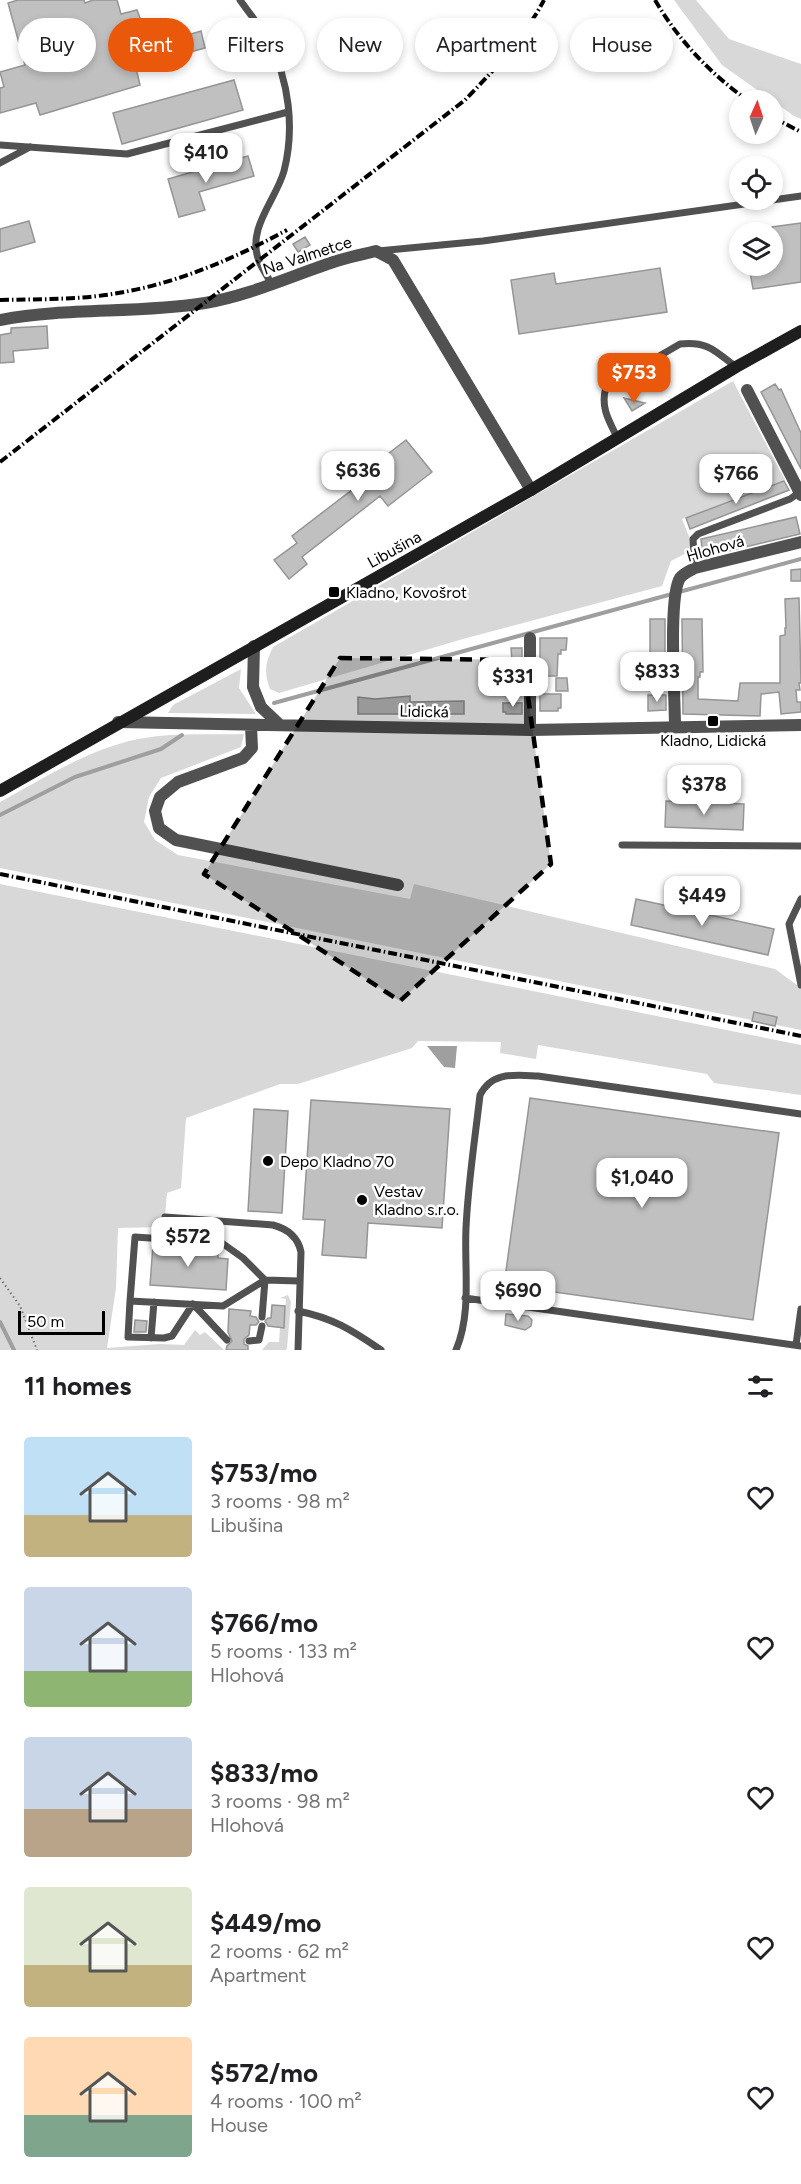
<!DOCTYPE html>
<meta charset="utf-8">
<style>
:root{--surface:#fff;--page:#f2f2f2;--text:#202124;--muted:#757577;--accent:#ea580c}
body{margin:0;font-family:Figtree,sans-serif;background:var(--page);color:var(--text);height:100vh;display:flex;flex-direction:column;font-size:22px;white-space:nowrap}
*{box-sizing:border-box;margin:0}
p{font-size:20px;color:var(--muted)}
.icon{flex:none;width:33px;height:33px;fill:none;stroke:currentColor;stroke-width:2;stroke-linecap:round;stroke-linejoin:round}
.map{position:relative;height:1350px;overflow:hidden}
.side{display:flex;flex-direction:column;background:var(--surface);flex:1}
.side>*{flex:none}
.top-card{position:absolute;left:18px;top:18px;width:765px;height:54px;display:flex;gap:12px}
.needle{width:39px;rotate:3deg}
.tools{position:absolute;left:729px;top:90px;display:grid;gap:12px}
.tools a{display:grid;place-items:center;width:54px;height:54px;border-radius:50%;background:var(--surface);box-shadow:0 3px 9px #0003;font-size:30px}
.scale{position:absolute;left:18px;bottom:15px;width:87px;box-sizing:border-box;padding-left:6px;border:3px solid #000;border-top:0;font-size:16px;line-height:21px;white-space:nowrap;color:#000;-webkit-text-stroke:4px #fff;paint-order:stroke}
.price{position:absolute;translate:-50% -51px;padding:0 14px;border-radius:12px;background:#fff;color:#222;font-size:20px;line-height:39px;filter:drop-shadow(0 2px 3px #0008)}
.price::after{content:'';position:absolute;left:50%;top:36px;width:18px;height:14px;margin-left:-9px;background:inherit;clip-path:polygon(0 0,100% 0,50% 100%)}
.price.active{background:var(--accent);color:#fff}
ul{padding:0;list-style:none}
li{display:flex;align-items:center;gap:18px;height:150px;padding:0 24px}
li span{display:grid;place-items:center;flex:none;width:168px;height:120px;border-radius:6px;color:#555}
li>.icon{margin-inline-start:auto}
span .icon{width:72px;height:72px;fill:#fffc;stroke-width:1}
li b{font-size:26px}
h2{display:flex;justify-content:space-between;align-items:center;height:72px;padding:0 24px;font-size:26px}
.pill{padding:0 21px;border-radius:27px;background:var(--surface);box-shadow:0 3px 9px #0003;font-size:21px;line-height:54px}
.pill.active{background:var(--accent);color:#fff}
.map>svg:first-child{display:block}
.green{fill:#d8d8d8}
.water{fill:#9f9f9f}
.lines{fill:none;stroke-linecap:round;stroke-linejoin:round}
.stream{stroke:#9f9f9f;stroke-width:4}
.building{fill:#c0c0c0;stroke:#959595;stroke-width:1.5}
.path{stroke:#737373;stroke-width:2;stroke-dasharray:1.5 3;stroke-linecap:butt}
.service{stroke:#515151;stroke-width:7}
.minor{stroke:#515151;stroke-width:12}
.secondary{stroke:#1e1e1e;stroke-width:12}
.rail{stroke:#000;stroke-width:4;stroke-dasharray:9 3 1.5 3;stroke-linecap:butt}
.marked{fill:#000;fill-opacity:0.2;stroke:#000;stroke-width:4.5;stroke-dasharray:12 8;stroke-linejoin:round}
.poi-dot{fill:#000;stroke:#fff;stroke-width:2}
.labels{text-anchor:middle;stroke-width:5;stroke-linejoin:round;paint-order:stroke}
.street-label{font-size:16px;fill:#000;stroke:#fff}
.poi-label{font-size:16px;fill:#000;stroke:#fff;text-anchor:start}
</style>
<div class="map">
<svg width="801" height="1350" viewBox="0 0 801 1350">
<rect width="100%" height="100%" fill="#fff"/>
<path class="green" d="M674,0h22l33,39 72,25v55l-7,-3 -72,-51z
M733,381l52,99 -103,39 12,30 -23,12 -9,25 -199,53 -184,54 -9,-4c-6,-16 -5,-26 3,-42z
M241,669l-2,19 17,26 -88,-1 5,-8z
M244,734l-3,13 -80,31 -12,19 -5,25 11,18 23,15 232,44 4,-15 361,85 26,19v42l-801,-162v-66c44,-24 89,-53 138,-63 35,-7 72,-4 106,-5z
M0,884l801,161v50l-87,-12 -7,-9 -169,-29 -2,14 -36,-6 1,-11 -83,-1 -6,7 -114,36h-18l-94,34 -5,70 -14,5 -3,34 -46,1 -2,60 -9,60 53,-4 24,1 11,-15 5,5 5,-3 19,18h-224z
M288,1295l3,7 -4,46 -1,2h-24l7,-8h10l1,-14 4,-1 2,-28 -6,-1z"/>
<path class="water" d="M427,1046h30l-2,22 -11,-1z"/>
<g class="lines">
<path class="stream" d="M679,592l122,-33
M274,703l398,-109
M0,815l75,-38 86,-28 21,-14
M0,1322l14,28"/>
</g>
<path class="building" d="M18,0h66l1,3 8,-3h24l4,14 16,-4 11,29 35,-10 2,7 16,-5 4,17 -43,12 -1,-3 -20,6 1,3 -6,2 4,17 -100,30 -4,-12 -36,10v-25l4,-1 -4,-15 25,-7 -17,-62z
M234,80l9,30 -121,34 -9,-31z
M248,156l6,20 -55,16 6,18 -26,7 -11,-38z
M29,221l6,21 -35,10v-23z
M801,223v59l-48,7 -4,-23h23v-39z
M305,237l5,8 -12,7 -5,-8z
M660,268l7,44 -148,22 -8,-54 43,-7 2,11z
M47,326l1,22 -35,3 1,11 -14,1v-28l11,-2v-5z
M775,384l4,6 2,-1 20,44v36l-40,-77z
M624,398l21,5 -13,8z
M406,440l26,32 -44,34 -8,-10 -78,61 5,7 -18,15 -15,-19 23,-17 -5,-7 74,-57 -4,-5z
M784,481l5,9 -99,39 -4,-11z
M796,517l4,17 -97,23 -2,-18z
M801,569v12h-10v-11z
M799,598l2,85h-2l1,7h-4l1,12h4v10l-20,2 -2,-22 -18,2 -1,22 -77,-2 -1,-95h20l1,53h-3v5h-2v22l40,2 2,-18h40v-47l5,-1v-7h1l-1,-29z
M650,619h15v55h-9l-3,-2 -1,-4h-14l1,-10h11z
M540,638h27l-1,12h-5v4h-3l-1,22h-17z
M511,648h11v27h-14v-14h4z
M556,678h11l1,13h-12z
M540,694h21v14h-3v3h-18z
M648,695h18v15l-18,1z
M410,696v6l54,-1v13h-106v-17l17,2z
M503,703h19v11h-16v-2h-3z
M666,801l78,3 -1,26 -78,-3z
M636,899l138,30 -6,26 -137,-30z
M754,1012l23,5 -2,9 -23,-5z
M530,1098l249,35 -26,187 -249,-35z
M311,1100l139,9 -8,119 -74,-5 -2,35 -44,-3 3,-35 -22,-1z
M254,1109l34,2 -6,102 -34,-2z
M153,1245l65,4v9l10,1 -2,31 -76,-5z
M272,1305l13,1 -1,22 -16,-2 -3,-5 3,-3h3z
M229,1309l22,2 -1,5 6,1 3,5 -3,3h-6l-1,10 -5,4v5l4,2v4h-22l1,-4 5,-5 -4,-9z
M506,1314l22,2 4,4 -1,6 -6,4 -20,-5z
M135,1320l12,1 -1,11h-12z"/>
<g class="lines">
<path class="path" d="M0,1278l20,28 17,44"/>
<path class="service" d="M240,0c9,13 21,27 29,41 20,40 26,87 15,130 -8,29 -38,58 -25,90 3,8 9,16 13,24
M0,145l127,9 161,-42
M0,163l30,-16
M378,251l105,-10 318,-45
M618,439c-9,-18 -18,-32 -12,-52l74,-43c28,-3 35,7 56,23
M695,568l-2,-29 5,-5 92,-35 10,-7
M622,845l179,1
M801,899l-12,25 12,61
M165,1217l108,8c15,4 25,12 28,27l-3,98
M465,1298l336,48
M130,1301l-2,36 36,1 8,-2 21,-32 34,36
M298,1311c35,7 54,19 83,39
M262,1317l3,-37 -22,-22 -21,-15 -87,-6 -5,64 93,5 42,-26 34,1
M151,1338l3,-36
M249,1341l10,-1 3,-14
M796,1345l5,-36
M456,1350c16,-37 8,-83 10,-122 2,-45 9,-89 14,-133 12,-24 35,-20 58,-19l263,38"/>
<path class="minor" d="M0,320c67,-13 137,-6 205,-17 47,-8 90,-29 135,-43 12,-4 24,-6 36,-9l17,9 138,230
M747,390l54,105
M530,638v92
M254,646l-1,41 8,20 19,18
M118,722l412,8 271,-5
M251,726l1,22 -9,10 -65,24 -18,15 -5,14 4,17 17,12 222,45
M675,726c0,-28 -7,-129 5,-148 4,-5 9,-7 15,-10l106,-26"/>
<path class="secondary" d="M0,791l531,-301 205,-123 65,-36"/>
<path class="rail" d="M655,0c24,41 55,73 92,100
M772,117l29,15
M0,300c43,-1 87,0 129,-9 56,-11 108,-34 158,-61
M0,462l465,-362c30,-31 59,-62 79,-100
M0,874l801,162"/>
</g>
<path class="marked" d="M340,658l183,2 28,204 -151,137 -196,-127z"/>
<g class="poi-dot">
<rect x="328" y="586" width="12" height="12" rx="3"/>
<rect x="707" y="715" width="12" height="12" rx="3"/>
<circle cx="268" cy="1161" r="6"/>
<circle cx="362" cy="1200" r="6"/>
</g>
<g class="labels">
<g class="street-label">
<text transform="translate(307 255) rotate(-18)" y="6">Na Valmetce</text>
<text transform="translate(715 548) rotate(-16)" y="6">Hlohová</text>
<text transform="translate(394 549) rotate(-29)" y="6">Libušina</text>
<text transform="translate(424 711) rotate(1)" y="6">Lidická</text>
</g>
<g class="poi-label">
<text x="346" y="598">Kladno, Kovošrot</text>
<text x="713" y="746" text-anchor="middle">Kladno, Lidická</text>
<text x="280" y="1167">Depo Kladno 70</text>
<text x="374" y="1197">Vestav<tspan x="374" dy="18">Kladno s.r.o.</tspan></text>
</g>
</g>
</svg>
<div class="tools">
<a><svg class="needle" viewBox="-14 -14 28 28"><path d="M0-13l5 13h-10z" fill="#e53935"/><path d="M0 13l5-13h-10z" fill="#757577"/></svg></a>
<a><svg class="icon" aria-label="locate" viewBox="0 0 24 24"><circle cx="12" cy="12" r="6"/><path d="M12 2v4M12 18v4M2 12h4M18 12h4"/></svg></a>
<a><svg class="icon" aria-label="layers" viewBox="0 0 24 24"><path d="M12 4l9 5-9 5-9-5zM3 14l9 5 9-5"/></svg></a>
</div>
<div class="scale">50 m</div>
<b class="price" style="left:206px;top:184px">$410</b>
<b class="price active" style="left:634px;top:404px">$753</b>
<b class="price" style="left:358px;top:502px">$636</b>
<b class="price" style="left:736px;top:505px">$766</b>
<b class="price" style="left:657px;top:703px">$833</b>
<b class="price" style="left:513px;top:708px">$331</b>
<b class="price" style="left:704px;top:816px">$378</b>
<b class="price" style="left:702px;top:927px">$449</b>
<b class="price" style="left:642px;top:1209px">$1,040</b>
<b class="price" style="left:188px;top:1268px">$572</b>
<b class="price" style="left:518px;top:1322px">$690</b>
<div class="top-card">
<a class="pill">Buy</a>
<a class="pill active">Rent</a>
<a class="pill">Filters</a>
<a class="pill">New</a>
<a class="pill">Apartment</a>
<a class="pill">House</a>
</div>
</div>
<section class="side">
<h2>11 homes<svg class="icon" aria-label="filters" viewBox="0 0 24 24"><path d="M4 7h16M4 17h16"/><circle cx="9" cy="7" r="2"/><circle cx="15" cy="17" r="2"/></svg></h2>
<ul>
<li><span style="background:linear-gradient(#bfe0f5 65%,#c2b280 0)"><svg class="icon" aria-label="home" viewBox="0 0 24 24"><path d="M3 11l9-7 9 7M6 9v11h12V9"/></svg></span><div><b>$753/mo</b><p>3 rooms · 98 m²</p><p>Libušina</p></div><svg class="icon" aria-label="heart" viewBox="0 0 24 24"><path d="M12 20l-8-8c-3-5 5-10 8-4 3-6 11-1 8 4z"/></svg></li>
<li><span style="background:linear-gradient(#c9d6e8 70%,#8fb573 0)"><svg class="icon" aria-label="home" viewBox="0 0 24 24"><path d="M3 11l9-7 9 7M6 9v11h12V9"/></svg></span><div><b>$766/mo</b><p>5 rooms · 133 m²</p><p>Hlohová</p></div><svg class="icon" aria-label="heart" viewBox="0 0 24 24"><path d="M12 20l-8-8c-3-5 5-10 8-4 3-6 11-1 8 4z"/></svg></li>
<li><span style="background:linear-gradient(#c9d6e8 60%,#b9a48a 0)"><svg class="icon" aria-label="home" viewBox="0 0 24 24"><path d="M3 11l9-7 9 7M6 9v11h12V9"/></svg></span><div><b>$833/mo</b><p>3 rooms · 98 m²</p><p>Hlohová</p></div><svg class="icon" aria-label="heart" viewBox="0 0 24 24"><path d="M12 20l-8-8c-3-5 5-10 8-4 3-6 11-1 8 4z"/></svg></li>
<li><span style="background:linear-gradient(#dfe7d0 65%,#c2b280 0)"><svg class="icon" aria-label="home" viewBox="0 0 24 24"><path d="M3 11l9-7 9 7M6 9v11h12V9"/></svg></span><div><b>$449/mo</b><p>2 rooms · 62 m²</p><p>Apartment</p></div><svg class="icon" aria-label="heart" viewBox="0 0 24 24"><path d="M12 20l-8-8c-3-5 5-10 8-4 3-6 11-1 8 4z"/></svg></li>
<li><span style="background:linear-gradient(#ffd9b3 65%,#7fa58c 0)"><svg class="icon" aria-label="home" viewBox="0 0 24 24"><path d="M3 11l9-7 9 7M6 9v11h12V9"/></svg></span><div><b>$572/mo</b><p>4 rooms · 100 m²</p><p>House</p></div><svg class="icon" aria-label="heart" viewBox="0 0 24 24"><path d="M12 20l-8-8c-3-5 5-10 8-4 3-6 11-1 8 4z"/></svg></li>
</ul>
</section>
